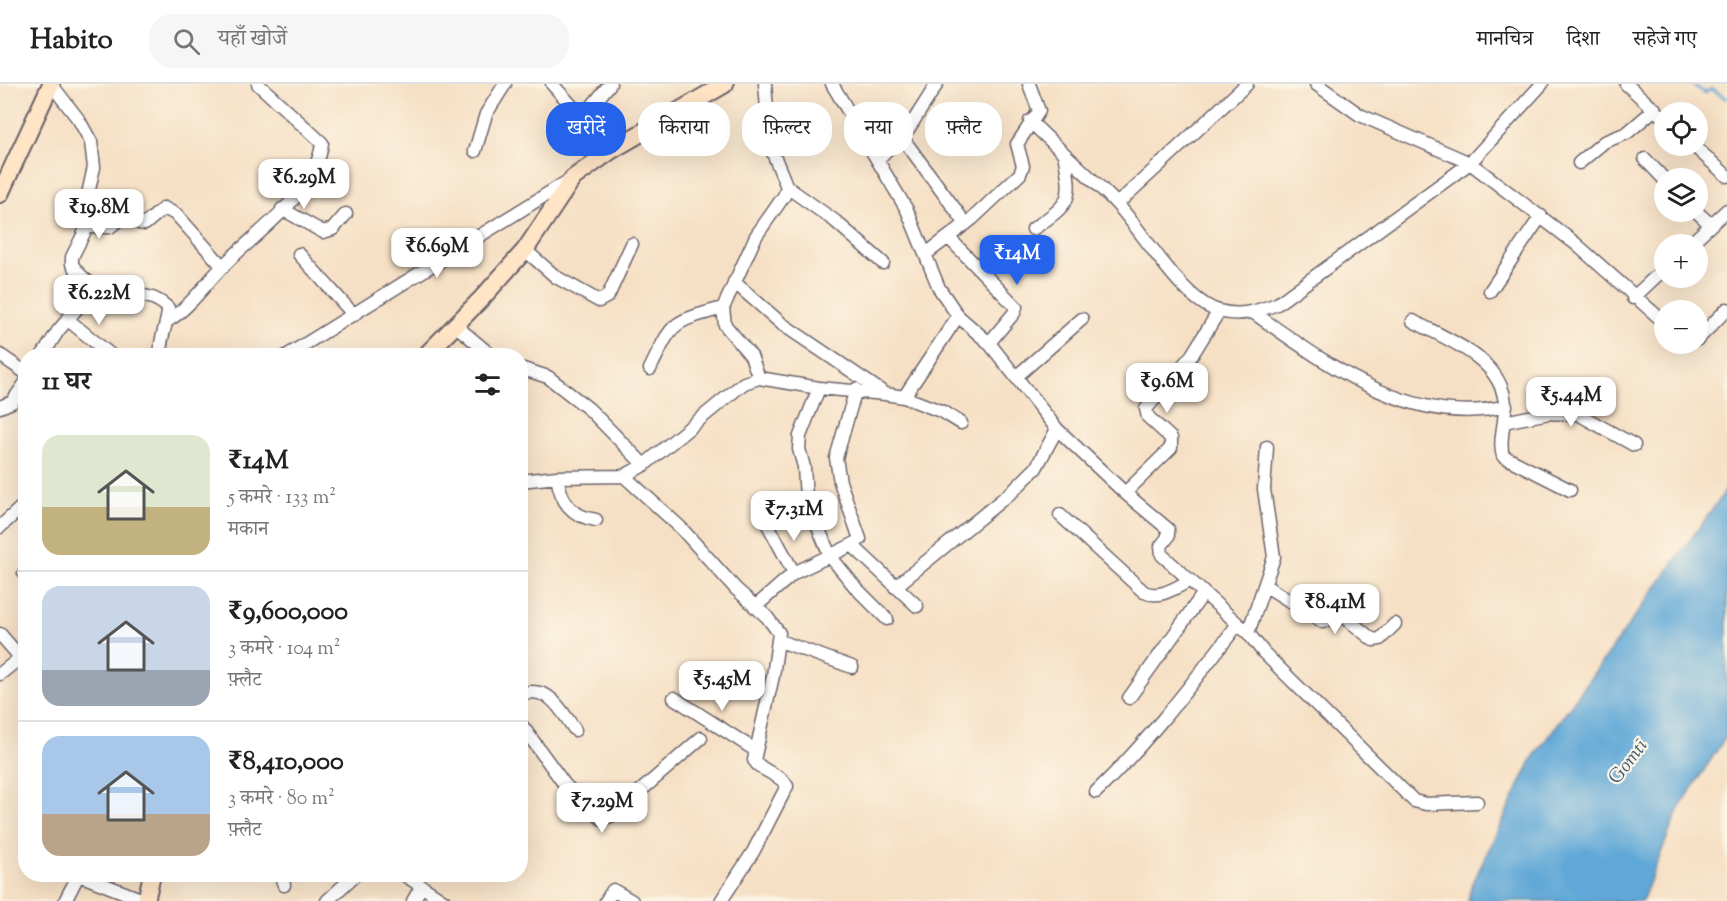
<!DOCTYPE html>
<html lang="hi">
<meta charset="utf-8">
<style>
:root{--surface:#fff;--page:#f6f6f6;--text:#222;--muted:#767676;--line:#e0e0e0;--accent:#2563eb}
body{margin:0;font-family:"Sorts Mill Goudy","Noto Serif Devanagari",serif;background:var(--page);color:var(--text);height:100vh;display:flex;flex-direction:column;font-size:22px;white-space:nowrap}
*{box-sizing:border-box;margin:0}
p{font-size:20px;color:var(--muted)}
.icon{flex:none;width:33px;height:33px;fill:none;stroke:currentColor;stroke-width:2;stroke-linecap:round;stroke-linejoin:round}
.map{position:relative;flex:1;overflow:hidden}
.drawer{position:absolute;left:18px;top:264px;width:510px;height:534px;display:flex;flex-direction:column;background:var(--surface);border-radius:24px;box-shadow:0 6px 24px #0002}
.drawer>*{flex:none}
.banner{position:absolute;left:546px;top:18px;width:570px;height:54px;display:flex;gap:12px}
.tools{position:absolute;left:1654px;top:18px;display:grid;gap:12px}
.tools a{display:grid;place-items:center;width:54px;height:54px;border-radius:50%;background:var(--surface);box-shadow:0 6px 24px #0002;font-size:30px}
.price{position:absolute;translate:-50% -51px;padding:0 14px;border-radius:12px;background:#fff;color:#222;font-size:20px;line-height:39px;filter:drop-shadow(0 2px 3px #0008)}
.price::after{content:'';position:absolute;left:50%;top:36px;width:18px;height:14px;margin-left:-9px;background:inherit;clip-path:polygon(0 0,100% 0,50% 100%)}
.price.current{background:var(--accent);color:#fff}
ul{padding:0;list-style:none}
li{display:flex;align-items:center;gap:18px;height:150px;padding:0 24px}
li+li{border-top:2px solid var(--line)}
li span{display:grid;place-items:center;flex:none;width:168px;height:120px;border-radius:18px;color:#555}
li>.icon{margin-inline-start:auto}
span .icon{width:72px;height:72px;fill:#fffc;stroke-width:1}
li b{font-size:26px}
h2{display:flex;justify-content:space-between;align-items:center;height:72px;padding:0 24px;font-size:26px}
.tag{padding:0 21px;border-radius:24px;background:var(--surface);box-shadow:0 6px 24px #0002;font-size:21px;line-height:54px}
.tag.current{background:var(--accent);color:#fff}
header{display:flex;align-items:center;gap:36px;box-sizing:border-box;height:84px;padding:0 30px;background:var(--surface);border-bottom:2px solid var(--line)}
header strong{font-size:28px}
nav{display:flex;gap:33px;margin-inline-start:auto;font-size:21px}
.search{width:420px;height:54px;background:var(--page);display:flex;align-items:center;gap:15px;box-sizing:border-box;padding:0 21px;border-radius:24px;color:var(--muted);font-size:22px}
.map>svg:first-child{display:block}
.water{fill:#61a8d7;stroke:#426589;stroke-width:1.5}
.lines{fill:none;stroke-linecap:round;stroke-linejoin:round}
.stream{stroke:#61a8d7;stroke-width:3}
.street-casing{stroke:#6c646b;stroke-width:15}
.secondary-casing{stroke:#6c646b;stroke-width:20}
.street{stroke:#fff;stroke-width:12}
.secondary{stroke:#ffe4c6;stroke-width:16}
.labels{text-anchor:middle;stroke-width:4.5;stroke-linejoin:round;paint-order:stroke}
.water-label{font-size:20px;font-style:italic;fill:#3b5879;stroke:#fcf5e5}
</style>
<header>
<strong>Habito</strong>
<div class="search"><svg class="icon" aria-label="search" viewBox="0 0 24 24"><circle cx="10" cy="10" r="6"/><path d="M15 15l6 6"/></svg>यहाँ खोजें</div>
<nav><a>मानचित्र</a><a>दिशा</a><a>सहेजे गए</a></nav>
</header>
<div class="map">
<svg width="1727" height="817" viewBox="0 0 1727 817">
<rect width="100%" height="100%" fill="#fcf5e5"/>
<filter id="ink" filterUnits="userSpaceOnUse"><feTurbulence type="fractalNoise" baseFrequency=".0167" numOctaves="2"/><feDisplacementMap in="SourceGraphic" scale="12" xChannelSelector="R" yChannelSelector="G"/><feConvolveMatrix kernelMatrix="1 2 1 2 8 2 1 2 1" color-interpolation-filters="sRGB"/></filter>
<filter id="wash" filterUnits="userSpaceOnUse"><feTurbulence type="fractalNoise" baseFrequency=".008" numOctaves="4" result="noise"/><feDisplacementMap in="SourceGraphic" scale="24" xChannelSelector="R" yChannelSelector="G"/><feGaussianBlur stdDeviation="1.35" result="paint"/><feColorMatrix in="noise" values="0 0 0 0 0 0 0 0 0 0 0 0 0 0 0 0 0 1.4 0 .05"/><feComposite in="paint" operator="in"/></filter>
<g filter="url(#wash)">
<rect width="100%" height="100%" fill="#f6e0c5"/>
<path class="water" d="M1727,405v246l-49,75 -36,91h-174l3,-14 61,-128z"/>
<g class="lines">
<path class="stream" d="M1692,0l12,9 8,-4 15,10"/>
</g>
</g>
<g filter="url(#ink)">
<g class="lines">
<g class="street-casing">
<path id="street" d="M51,0l28,36 12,22 3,25 -8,36 1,24 -15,30v7c6,11 24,26 37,30 22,6 38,-6 59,14 1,15 -11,33 -6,48
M552,0l60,66
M832,0l75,126 32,78 19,28 31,27 68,86 68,64 43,36v8l-7,9 1,9 86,78 16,20 150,148 12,3 51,-2
M1316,0l44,31 110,48 106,81 89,79
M1626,0l39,35
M583,33l27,-33
M1030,37c28,28 59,54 86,82 28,29 65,97 103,108 21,6 39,0 58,-7l193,-141 72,-79
M901,52l65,88
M1694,62l33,30
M475,67l11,-37 19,-30
M1645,75l20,21
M877,76l32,-32 28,-44
M1579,79l25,-21 23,-9 28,-24
M787,103l48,34 48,42
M1117,120l130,-120
M282,125l41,23 10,-3 13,-15
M1697,128l14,13
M87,143h23l15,-12 14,8 6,1 19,-16 13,7 46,52
M1033,145c39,-27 40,-29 31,-75
M949,154l67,69 -2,6 -25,30
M1690,160l37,-34
M525,166l31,27 43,24 9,-5 24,-52
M299,170l55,61
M926,170l46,-35 48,-45 3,-8 -6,-22 22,-33 -10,-27
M734,198l48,42 99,67
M1490,207l51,-75
M1633,214l32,-30
M1254,229c73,51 157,116 252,93
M67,235l45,37
M169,236c22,-14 36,-36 55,-55 33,-33 93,-73 98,-122l-64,-59
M1413,237c35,19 90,38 92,84 1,16 -7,36 -2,51l67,34
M455,241l37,31
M1698,255l29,-30
M0,271l26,18
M42,272l16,-25 37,-44
M286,272l282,-175
M520,284l28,9 41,32 55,56
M650,285c24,-49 20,-46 73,-61
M1017,292l65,-57
M759,294l-8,-22 -26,-31 -2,-17 33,-72 28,-40 3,-9 -17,-41 -5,-62
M819,304l-19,48 -1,13 5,18 2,31 24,58 26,32 31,31
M904,313l54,-81
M0,323l12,-5 14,-20
M1504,338l45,-9 29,1 56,31
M624,392l56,51 56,62 31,28 12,16 -6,43 -19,84c8,13 26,13 33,26l-34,66 -32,49
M557,393c4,24 13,39 39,43
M520,397l37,-4 67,-1 20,-11 100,-82 15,-5 60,10 66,6 19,3 39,15 18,11
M1125,409l46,-45v-10l-23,-21 -2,-8 46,-54 27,-44
M1060,431l84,77c16,7 31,-4 45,-11
M768,441l26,48
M0,443l26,-24
M852,461l65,61
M24,489l2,-1
M1266,502l57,36 18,-8 32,26 7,-1 15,-15
M895,503l119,-97 22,-22 21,-39
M755,523l39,-34 58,-28 8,-6 -20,-57 -4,-24 20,-69
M1248,549l26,-76 -10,-68 3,-42
M0,550l26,30
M780,557l72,26
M0,590l20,-16
M520,610c30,-9 40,15 55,36
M674,614l81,52
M1129,614l74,-104
M520,639l45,62 37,34 11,-4 88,-77
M1096,708c53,-51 97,-110 142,-168
M280,790l4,11
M403,790l41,27
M79,791l67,26
M65,817l14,-27
M327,817l29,-27
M413,817l8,-14
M606,817l7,-11 19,11"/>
</g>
<g class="secondary-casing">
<path id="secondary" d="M0,110l51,-110
M425,272l57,-58 43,-48 48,-72 39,-28 113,-66
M146,817l6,-27"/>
</g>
<use href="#street" class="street"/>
<use href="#secondary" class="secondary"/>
</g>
</g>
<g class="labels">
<g class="water-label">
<text transform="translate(1627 677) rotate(-53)" y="7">Gomtī</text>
</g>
</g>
</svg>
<div class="tools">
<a><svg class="icon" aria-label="locate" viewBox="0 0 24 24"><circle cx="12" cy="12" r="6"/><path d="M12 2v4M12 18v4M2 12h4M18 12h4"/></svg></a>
<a><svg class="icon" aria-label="layers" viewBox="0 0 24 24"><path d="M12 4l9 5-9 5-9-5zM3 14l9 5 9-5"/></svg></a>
<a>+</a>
<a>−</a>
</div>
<b class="price" style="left:304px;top:126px">₹6.29M</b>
<b class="price" style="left:99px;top:156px">₹19.8M</b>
<b class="price" style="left:437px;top:195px">₹6.69M</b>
<b class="price current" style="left:1017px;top:202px">₹14M</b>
<b class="price" style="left:99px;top:242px">₹6.22M</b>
<b class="price" style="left:1167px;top:330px">₹9.6M</b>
<b class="price" style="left:1571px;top:344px">₹5.44M</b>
<b class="price" style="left:794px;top:458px">₹7.31M</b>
<b class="price" style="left:1335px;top:551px">₹8.41M</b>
<b class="price" style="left:722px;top:628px">₹5.45M</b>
<b class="price" style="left:602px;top:750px">₹7.29M</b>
<div class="banner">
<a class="tag current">खरीदें</a>
<a class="tag">किराया</a>
<a class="tag">फ़िल्टर</a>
<a class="tag">नया</a>
<a class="tag">फ़्लैट</a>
</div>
<section class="drawer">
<h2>11 घर<svg class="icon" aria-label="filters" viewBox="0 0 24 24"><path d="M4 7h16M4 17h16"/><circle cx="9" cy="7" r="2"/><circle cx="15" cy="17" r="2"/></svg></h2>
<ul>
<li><span style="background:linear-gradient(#dfe7d0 60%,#c2b280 0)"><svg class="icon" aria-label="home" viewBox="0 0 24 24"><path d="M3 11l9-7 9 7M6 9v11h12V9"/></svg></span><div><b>₹14M</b><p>5 कमरे · 133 m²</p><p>मकान</p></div></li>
<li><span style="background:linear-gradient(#c9d6e8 70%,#9aa5b1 0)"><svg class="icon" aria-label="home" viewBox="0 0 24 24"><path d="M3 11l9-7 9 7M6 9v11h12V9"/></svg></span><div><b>₹9,600,000</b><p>3 कमरे · 104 m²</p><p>फ़्लैट</p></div></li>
<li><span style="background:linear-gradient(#a9c7e8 65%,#b9a48a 0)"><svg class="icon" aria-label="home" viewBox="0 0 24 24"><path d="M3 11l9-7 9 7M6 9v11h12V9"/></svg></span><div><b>₹8,410,000</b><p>3 कमरे · 80 m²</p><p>फ़्लैट</p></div></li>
</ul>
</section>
</div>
